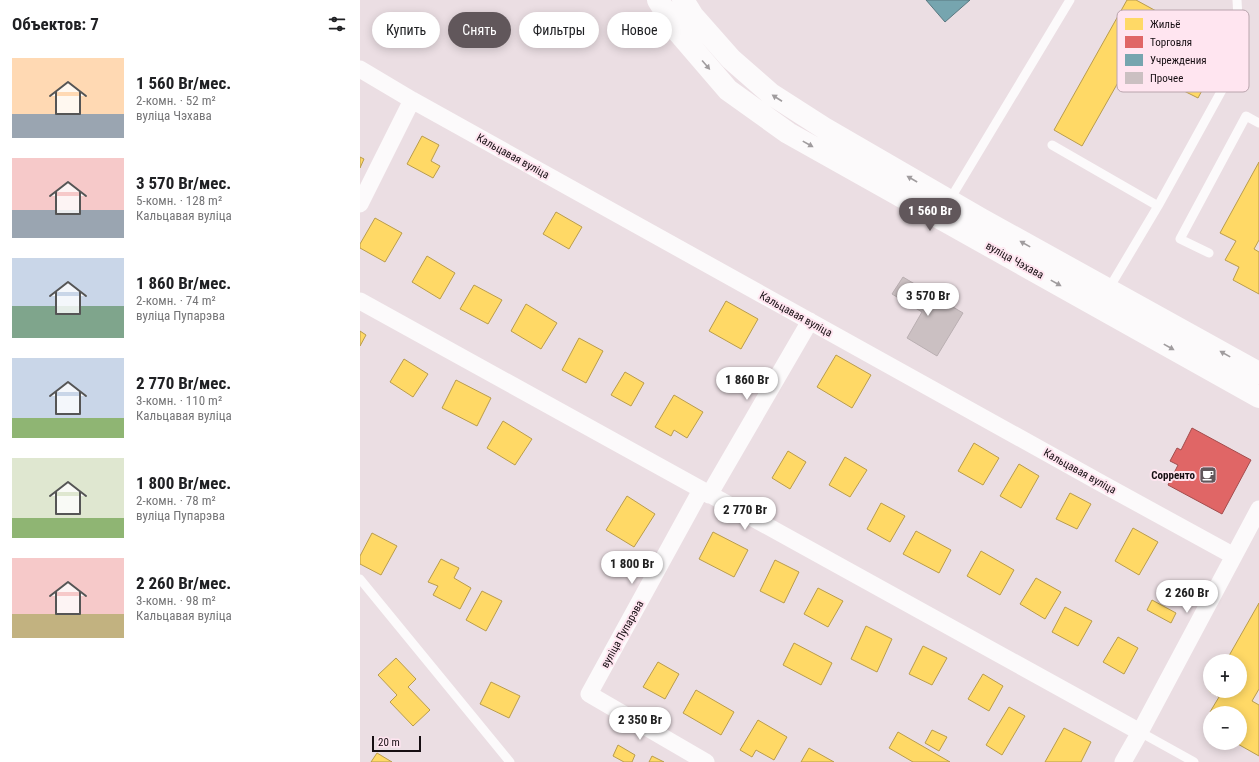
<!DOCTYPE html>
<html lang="ru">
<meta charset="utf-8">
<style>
:root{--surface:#fff;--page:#f6f6f6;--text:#202124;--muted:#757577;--accent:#61575b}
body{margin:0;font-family:"Roboto Condensed",sans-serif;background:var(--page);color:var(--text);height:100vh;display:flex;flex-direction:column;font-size:15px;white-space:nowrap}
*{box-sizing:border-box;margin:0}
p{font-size:13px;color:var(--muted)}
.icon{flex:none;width:22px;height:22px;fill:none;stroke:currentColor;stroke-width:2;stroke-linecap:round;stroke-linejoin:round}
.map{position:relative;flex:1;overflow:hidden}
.sheet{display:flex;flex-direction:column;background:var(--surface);width:360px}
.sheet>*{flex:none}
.hud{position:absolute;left:12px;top:12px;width:380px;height:36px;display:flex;gap:8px}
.fabs{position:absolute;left:843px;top:654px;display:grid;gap:8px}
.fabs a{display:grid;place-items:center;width:44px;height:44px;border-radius:50%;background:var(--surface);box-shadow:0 2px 10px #0003;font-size:20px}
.scale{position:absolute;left:12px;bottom:10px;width:49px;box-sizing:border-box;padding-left:4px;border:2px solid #160e12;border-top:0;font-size:11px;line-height:14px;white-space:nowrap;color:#160e12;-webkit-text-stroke:3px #ffe5f0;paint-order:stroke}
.price{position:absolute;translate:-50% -34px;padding:0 9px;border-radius:14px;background:#fff;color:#222;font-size:13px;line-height:26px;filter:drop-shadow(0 1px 2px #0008)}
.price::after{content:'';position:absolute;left:50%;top:24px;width:12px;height:9px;margin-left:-6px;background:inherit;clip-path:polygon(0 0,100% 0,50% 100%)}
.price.selected{background:var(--accent);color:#fff}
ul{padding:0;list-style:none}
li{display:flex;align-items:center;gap:12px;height:100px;padding:0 12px}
li span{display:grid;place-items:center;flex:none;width:112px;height:80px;border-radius:0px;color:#555}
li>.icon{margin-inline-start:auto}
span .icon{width:48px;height:48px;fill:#fffc;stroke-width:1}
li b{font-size:17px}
h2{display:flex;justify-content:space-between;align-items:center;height:48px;padding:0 12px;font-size:17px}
.chip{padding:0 14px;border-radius:18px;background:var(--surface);box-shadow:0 2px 10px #0003;font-size:14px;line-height:36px}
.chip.selected{background:var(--accent);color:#fff}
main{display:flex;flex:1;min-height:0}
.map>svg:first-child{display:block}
.homes{fill:#ffd966;stroke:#b99c4d}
.shops{fill:#e06666;stroke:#a34c4d}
.public{fill:#76a5af;stroke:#597880}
.building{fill:#cbc0c2;stroke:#baafb2}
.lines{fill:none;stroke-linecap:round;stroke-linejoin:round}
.service{stroke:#fcfafb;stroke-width:9}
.minor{stroke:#fcfafb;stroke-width:17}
.secondary{stroke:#fcfafb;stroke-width:22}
.oneway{fill:#a09c9e}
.labels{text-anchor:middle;stroke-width:4;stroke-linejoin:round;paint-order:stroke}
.street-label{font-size:11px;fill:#160e12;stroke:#ffe5f0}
.poi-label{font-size:11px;font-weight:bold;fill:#160e12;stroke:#ffe5f0;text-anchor:end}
.key{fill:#ffe5f0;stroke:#b9a4ad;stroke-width:1}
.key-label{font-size:11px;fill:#160e12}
</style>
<main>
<section class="sheet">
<h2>Объектов: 7<svg class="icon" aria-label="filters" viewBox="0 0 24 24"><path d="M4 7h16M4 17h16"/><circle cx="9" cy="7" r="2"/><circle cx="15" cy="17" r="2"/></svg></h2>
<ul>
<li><span style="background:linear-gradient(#ffd9b3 70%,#9aa5b1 0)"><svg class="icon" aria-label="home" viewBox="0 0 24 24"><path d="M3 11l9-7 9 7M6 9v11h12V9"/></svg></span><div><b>1 560 Br/мес.</b><p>2-комн. · 52 m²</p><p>вуліца Чэхава</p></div></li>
<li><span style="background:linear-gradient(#f6c9c9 65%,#9aa5b1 0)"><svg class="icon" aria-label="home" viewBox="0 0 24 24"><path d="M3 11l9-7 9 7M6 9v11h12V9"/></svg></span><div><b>3 570 Br/мес.</b><p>5-комн. · 128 m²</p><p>Кальцавая вуліца</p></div></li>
<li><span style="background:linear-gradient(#c9d6e8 60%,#7fa58c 0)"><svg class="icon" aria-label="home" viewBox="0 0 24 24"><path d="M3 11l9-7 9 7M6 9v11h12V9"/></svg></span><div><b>1 860 Br/мес.</b><p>2-комн. · 74 m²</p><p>вуліца Пупарэва</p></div></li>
<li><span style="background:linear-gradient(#c9d6e8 75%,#8fb573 0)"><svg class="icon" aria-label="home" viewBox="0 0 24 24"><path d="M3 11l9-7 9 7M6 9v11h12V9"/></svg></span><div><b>2 770 Br/мес.</b><p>3-комн. · 110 m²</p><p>Кальцавая вуліца</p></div></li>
<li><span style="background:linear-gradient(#dfe7d0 75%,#8fb573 0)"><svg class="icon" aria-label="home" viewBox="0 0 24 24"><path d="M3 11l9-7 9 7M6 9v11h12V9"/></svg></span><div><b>1 800 Br/мес.</b><p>2-комн. · 78 m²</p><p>вуліца Пупарэва</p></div></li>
<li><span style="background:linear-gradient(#f6c9c9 70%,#c2b280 0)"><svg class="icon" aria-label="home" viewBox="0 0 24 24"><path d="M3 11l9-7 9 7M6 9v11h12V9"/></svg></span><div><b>2 260 Br/мес.</b><p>3-комн. · 98 m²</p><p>Кальцавая вуліца</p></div></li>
</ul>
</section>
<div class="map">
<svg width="899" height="762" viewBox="0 0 899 762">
<rect width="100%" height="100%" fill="#ebdee3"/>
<path class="homes" d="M767,0h9l22,12 -76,134 -28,-16z
M832,76l14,7 -8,15 -14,-7z
M62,136l17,9 -8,16 9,5 -7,12 -26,-14z
M0,157l4,2 -4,9z
M899,162v78l-5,9 5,3v42l-26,-14 6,-13 -14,-7 11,-19 -16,-8z
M196,212l26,15 -13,22 -26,-15z
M15,218l27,15 -17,29 -25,-14v-4z
M67,256l28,17 -15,26 -28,-17z
M114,285l28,15 -14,24 -28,-15z
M366,301l32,18 -17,30 -32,-18z
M166,304l31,19 -16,26 -30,-18z
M0,331l6,4 -6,11z
M219,338l24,13 -17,32 -24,-13z
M476,355l35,20 -19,33 -35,-21z
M44,359l24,15 -15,23 -23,-15z
M265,372l19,11 -13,23 -20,-11z
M96,380l35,18 -14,28 -35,-18z
M314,395l29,17 -16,26 -13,-8 -3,6 -16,-9z
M143,421l29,18 -17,26 -28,-17z
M614,443l25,15 -16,27 -25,-14z
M428,451l18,11 -16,27 -18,-11z
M485,457l22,13 -17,27 -21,-12z
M659,464l20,12 -18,32 -21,-12z
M710,493l21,11 -14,25 -21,-10z
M267,496l28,18 -21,33 -28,-17z
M521,503l24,13 -15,26 -23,-13z
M773,528l25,14 -19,33 -24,-14z
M556,531l35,19 -12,23 -36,-19z
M353,532l35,18 -14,27 -35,-18z
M12,533l25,13 -16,29 -21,-11v-8z
M621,551l33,19 -14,25 -33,-19z
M81,559l18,9 -5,10 17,10 -11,21 -27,-14 5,-9 -10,-4z
M415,560l24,12 -15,31 -24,-12z
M676,578l25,14 -16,27 -25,-15z
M458,588l25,13 -15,26 -24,-13z
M122,591l20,10 -16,30 -20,-11z
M792,600l24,13 -5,10 -24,-13z
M899,603v86l-7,12 7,4v51l-23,-13h4v-30l-30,-1 9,-15 -10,-6 1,-2v2h30v-30h-14z
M705,607l27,14 -14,25 -26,-14z
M506,626l26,13 -15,33 -26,-13z
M758,637l20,11 -14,26 -21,-12z
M434,643l38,20 -11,22 -38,-20z
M563,646l24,12 -15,27 -23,-11z
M36,658l20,21 -8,8 22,23 -17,16 -23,-24 7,-7 -19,-20z
M298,662l21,12 -14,25 -22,-12z
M623,674l20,12 -14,25 -21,-12z
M131,682l29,14 -11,22 -29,-14z
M336,690l38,22 -13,23 -38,-22z
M649,707l16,9 -23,39 -16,-10z
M398,720l29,17 -13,23 -18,-10 -4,7 -12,-7z
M704,728l27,14 -10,20h-36z
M572,730l15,7 -8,14 -14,-8z
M538,732l52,30h-37l-24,-14z
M258,745l17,10 -3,7h-8l-11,-6z
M449,748l25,14h-33z
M17,753l15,9h-21z
M292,756l12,6h-15z"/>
<path class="shops" d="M832,428l59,32 -29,54 -54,-29 10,-20 -8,-4 7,-13 4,2z"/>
<path class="public" d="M566,0h44l-25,22z"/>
<path class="building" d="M543,277l60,36 -26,43 -30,-18 15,-26 -30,-18z"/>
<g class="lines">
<path class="service" d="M692,145l106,61
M589,201l121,-201
M849,253l-29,-14 66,-123 13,7
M748,290l50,-84 75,-136 7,-16 -3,-54
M0,579l150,183
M780,732l54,30"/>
<path class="minor" d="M0,69l52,31 687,382 135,74
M0,204l52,-104
M0,301l780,431 -17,30
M341,490l-112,204 117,68
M349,495l101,-174
M780,732l119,-223"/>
<path class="secondary" d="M298,0l21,33 49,57 60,43 471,264
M323,0l10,16 38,43 40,35 53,34 157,91 278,154"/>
</g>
<defs><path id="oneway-solid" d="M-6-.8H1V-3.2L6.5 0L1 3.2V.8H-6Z"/></defs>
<g class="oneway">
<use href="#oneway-solid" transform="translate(346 65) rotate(49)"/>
<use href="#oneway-solid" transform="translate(417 98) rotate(-147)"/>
<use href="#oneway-solid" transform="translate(448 144) rotate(29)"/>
<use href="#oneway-solid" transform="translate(552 179) rotate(-150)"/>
<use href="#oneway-solid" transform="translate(665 244) rotate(-151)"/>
<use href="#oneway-solid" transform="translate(696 283) rotate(29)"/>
<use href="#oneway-solid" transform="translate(809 347) rotate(29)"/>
<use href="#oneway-solid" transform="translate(865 354) rotate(-151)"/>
</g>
<defs>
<g id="cafe-square" transform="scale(0.9)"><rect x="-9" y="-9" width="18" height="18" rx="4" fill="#61575b" stroke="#ffe5f0"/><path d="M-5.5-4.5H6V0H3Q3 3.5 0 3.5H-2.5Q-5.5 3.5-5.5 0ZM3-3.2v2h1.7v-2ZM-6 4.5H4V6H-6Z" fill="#fff"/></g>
</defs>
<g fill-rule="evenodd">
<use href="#cafe-square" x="848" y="475"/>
</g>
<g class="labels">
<g class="street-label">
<text transform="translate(153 156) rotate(29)" y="4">Кальцавая вуліца</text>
<text transform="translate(655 260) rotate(29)" y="4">вуліца Чэхава</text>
<text transform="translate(436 314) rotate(29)" y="4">Кальцавая вуліца</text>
<text transform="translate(720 471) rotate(29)" y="4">Кальцавая вуліца</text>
<text transform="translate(262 634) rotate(-61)" y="4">вуліца Пупарэва</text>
</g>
<g class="poi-label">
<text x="835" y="479">Сорренто</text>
</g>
</g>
<rect x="757" y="10" width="132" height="82" rx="6" class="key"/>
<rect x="765" y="18" width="18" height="12" fill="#ffd966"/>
<rect x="765" y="36" width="18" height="12" fill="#e06666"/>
<rect x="765" y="54" width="18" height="12" fill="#76a5af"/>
<rect x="765" y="72" width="18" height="12" fill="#cbc0c2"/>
<g class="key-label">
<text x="790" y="28">Жильё</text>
<text x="790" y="46">Торговля</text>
<text x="790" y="64">Учреждения</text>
<text x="790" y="82">Прочее</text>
</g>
</svg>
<div class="fabs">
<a>+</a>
<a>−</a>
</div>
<div class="scale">20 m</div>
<b class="price selected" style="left:570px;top:232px">1 560 Br</b>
<b class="price" style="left:568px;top:317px">3 570 Br</b>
<b class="price" style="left:387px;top:401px">1 860 Br</b>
<b class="price" style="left:385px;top:531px">2 770 Br</b>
<b class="price" style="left:272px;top:585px">1 800 Br</b>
<b class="price" style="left:827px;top:614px">2 260 Br</b>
<b class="price" style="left:280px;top:741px">2 350 Br</b>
<div class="hud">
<a class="chip">Купить</a>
<a class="chip selected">Снять</a>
<a class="chip">Фильтры</a>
<a class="chip">Новое</a>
</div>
</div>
</main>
